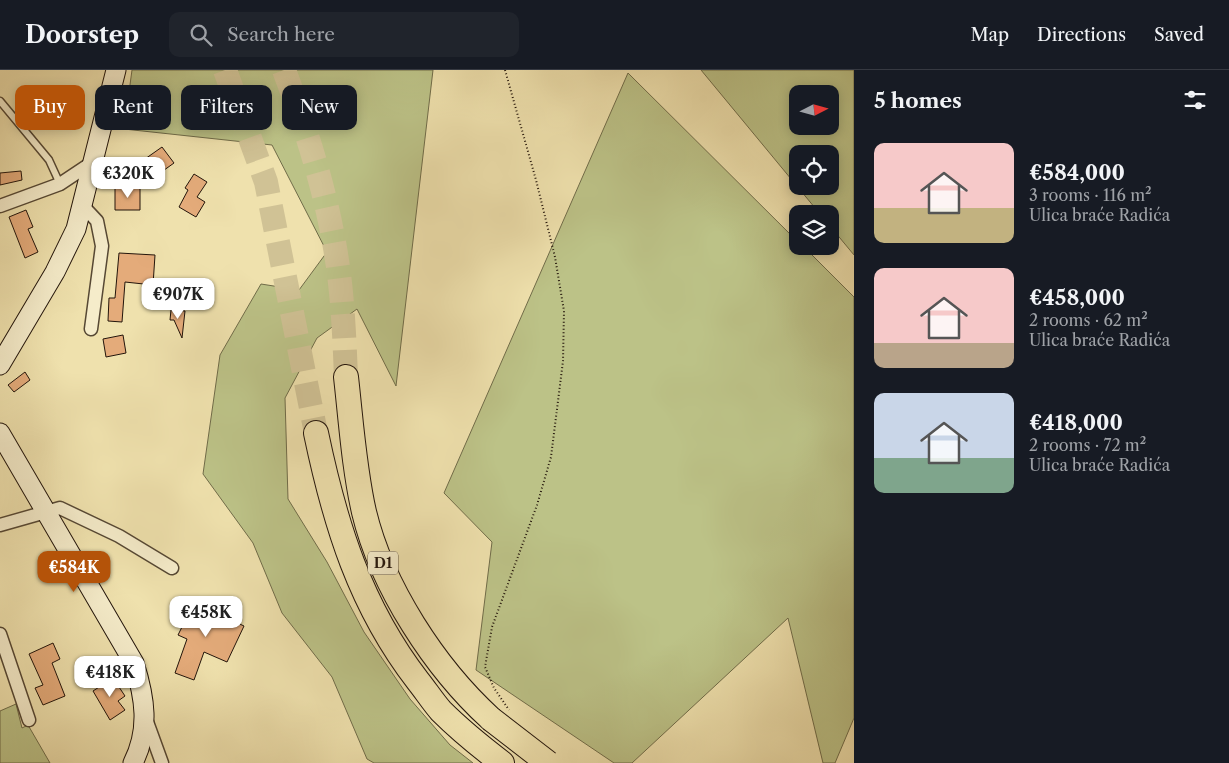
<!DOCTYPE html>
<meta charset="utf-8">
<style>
:root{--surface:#171b24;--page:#20242c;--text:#f1f3f6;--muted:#9ea1a6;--line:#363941;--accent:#b45309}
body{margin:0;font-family:"Libre Caslon Text",serif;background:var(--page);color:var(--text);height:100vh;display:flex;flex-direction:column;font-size:19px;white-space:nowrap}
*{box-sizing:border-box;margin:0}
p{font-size:16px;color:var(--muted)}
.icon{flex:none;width:28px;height:28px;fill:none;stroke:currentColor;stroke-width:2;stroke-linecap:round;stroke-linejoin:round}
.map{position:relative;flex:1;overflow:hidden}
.sheet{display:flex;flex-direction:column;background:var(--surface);width:375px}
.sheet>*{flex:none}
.top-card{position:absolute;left:15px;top:15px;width:475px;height:45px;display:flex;gap:10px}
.needle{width:32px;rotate:84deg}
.controls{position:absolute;left:789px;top:15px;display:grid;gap:10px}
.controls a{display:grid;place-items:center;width:50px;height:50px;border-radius:10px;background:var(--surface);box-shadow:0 2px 12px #0003;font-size:25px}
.price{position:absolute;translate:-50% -42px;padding:0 11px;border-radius:10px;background:#fff;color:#222;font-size:16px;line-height:32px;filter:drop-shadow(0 1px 2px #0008)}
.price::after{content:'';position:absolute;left:50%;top:30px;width:15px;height:11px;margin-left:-8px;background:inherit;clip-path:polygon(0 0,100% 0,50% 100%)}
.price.active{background:var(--accent);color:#fff}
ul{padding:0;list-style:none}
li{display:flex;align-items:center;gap:15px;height:125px;padding:0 20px}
li span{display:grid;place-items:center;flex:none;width:140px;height:100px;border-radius:10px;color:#555}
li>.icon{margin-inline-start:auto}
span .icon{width:60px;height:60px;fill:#fffc;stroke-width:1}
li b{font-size:21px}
h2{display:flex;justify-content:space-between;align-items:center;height:60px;padding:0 20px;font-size:21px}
.pill{padding:0 18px;border-radius:10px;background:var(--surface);box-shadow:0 2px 12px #0003;font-size:18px;line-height:45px}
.pill.active{background:var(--accent);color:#fff}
header{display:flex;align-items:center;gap:30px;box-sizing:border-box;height:70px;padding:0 25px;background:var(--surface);border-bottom:1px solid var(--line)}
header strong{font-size:24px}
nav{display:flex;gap:28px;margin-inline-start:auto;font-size:18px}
.search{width:350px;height:45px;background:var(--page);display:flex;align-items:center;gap:12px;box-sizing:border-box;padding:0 18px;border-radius:10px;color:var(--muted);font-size:19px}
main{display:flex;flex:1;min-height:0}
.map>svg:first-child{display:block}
.green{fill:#bcc287;stroke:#706c49;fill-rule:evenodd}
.building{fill:#e4ab7a;stroke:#23150b}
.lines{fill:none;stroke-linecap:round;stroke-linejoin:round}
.highway-tunnel{stroke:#d0c295;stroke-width:24;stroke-dasharray:24 12;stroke-linecap:butt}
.lane-casing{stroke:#564834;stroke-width:9}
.street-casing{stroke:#564834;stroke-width:15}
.secondary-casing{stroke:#23150b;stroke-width:21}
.highway-casing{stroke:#23150b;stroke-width:26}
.path{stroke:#23150b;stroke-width:2;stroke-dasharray:1 2.5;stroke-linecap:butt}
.lane{stroke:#f5ecca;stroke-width:6}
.street{stroke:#f5ecca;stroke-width:12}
.secondary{stroke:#f5ecca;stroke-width:19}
.highway{stroke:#efe1ad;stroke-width:24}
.highway-bridge-casing{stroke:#23150b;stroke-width:26;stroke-linecap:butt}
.highway-bridge{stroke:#efe1ad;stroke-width:24}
.labels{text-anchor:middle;stroke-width:4;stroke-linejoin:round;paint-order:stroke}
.shield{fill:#f5ecca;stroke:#625644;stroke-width:1}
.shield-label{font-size:14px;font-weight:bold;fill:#23150b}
</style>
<header>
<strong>Doorstep</strong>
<div class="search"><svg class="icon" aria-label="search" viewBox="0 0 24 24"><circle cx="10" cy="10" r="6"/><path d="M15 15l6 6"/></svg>Search here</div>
<nav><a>Map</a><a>Directions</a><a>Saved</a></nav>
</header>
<main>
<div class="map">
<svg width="854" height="693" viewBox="0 0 854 693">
<rect width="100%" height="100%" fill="#efe1ad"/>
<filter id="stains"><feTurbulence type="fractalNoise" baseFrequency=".004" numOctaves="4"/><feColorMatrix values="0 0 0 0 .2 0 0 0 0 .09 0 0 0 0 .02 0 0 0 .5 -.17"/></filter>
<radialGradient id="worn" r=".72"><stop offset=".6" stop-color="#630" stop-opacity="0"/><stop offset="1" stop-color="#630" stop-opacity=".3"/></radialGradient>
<path class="green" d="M132,0h301l-37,316 -39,-77 -40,29 -32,60 3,101 39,63 37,70 46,67 40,46 23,18h-99l-7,-4 -35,-82 -50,-64 -29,-70 -50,-69 17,-119 41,-71 38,6 28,-38 -55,-107 -148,-16z
M701,0h153v185l-24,-29v-12h-10zM798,24h32v32h-32zM798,84h32v32h-32z
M628,3l169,168 1,5h5l51,51v421l-19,45h-12l-35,-145 -156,145h-18l-138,-93 16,-128 -48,-49z
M16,634l6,24 6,-3 22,38h-50v-52z"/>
<path class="building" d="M38,31l12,20 -11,7 -13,-21z
M162,77l12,16 -28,20 -11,-17z
M21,101l1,9 -22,5v-12z
M194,104l13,8 -10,15 8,5 -9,15 -17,-10 9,-17 -3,-2z
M115,118h25v22h-25z
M26,140l7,17 -5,2 10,23 -13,6 -16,-41z
M119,183l36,2 -2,30 -28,-3 -3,40 -14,-1 1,-23h6z
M171,240l14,1 -3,27 -8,-18h-4z
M123,265l3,18 -20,4 -3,-18z
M25,302l5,8 -16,12 -6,-7z
M196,529l18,9 -2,3 32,15 -17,36 -23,-10 -10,28 -19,-7 12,-34 -9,-4z
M53,573l7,16 -8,4 13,33 -22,9 -8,-17 8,-3 -14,-31z
M113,608l12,18 -7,5 7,9 -15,10 -17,-29z"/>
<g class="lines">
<path class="highway-tunnel" d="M225,0l41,112 50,251
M284,0c28,74 52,154 58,234 2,24 3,48 4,73"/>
<g class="lane-casing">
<path id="lane" d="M0,31l49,59 11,24"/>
</g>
<g class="street-casing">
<path id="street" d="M82,135l15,16 5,25 -11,83
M0,136l60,-22 33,-22
M0,455l60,-17 59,28 53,32
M0,564l29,86
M146,649l16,44"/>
</g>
<g class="secondary-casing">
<path id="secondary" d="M0,295l55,-93 21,-43 40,-159
M0,363l134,230c11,35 16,66 -1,100"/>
</g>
<g class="highway-casing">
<path id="highway" d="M346,307c5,44 8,91 18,135 18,75 71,156 127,207
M316,363c19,91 44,173 102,248 8,10 15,21 23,30 19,19 40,36 61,52"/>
</g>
<path class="path" d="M505,0l31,110 19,77 9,54 -1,50 -12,96 -14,48 -45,122 -7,40 9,21 15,22"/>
<use href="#lane" class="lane"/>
<use href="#street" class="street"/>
<use href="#secondary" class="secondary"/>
<use href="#highway" class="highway"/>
<g class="highway-bridge-casing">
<path id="highway-bridge" d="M491,649l57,44"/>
</g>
<use href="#highway-bridge" class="highway-bridge"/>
</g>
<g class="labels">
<rect class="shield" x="368" y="481.5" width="30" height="23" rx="4"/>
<g class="shield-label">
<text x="383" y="498">D1</text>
</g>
</g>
<rect width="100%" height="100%" filter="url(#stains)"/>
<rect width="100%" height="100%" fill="url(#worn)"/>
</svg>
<div class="controls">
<a><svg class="needle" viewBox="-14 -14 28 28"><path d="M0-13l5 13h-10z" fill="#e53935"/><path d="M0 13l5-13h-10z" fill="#9ea1a6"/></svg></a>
<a><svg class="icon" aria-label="locate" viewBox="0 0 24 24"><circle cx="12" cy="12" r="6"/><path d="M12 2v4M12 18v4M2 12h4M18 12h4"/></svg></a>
<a><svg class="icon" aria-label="layers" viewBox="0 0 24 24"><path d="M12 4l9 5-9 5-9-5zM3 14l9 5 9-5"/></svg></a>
</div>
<b class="price" style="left:128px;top:129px">€320K</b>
<b class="price" style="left:178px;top:250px">€907K</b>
<b class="price active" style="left:74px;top:523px">€584K</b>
<b class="price" style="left:206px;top:568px">€458K</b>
<b class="price" style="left:110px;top:628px">€418K</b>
<div class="top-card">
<a class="pill active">Buy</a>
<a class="pill">Rent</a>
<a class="pill">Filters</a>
<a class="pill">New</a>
</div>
</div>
<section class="sheet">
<h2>5 homes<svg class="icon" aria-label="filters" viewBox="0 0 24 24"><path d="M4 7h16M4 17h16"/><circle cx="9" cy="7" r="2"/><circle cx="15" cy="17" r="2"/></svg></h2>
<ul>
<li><span style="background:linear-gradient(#f6c9c9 65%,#c2b280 0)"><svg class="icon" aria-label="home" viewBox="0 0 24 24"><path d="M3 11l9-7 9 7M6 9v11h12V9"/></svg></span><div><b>€584,000</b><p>3 rooms · 116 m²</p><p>Ulica braće Radića</p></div></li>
<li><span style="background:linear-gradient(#f6c9c9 75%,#b9a48a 0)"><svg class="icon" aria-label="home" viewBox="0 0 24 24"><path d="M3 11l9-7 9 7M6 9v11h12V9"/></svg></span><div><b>€458,000</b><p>2 rooms · 62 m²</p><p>Ulica braće Radića</p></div></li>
<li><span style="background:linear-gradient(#c9d6e8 65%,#7fa58c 0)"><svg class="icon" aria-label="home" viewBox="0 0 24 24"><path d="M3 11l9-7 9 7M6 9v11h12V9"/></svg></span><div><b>€418,000</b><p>2 rooms · 72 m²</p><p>Ulica braće Radića</p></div></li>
</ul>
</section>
</main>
